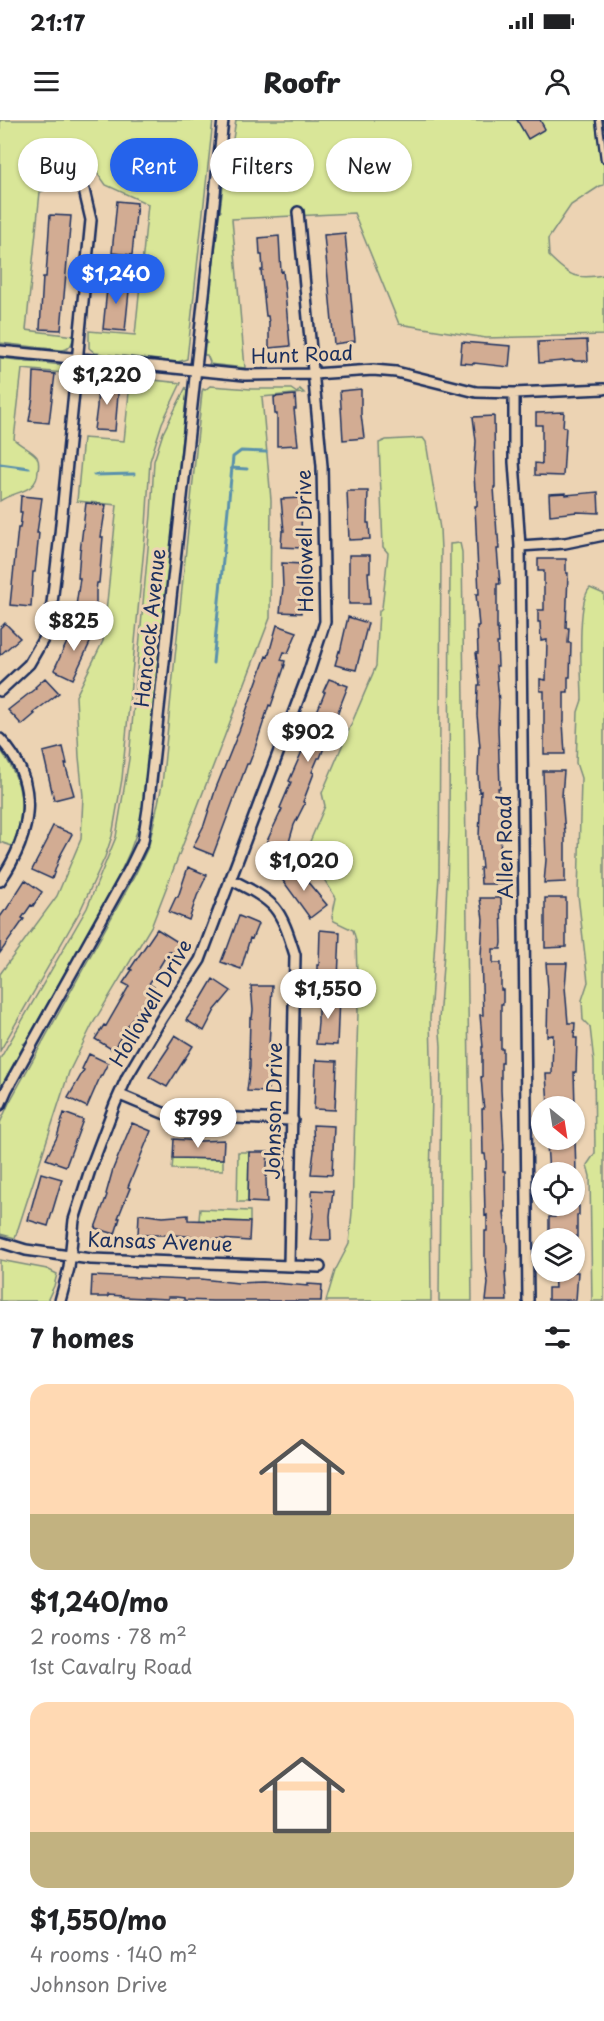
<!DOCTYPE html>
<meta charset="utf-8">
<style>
:root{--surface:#fff;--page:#f6f6f6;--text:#202124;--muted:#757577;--accent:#2563eb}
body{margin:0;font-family:"Playpen Sans",sans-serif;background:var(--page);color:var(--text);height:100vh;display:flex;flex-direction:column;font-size:22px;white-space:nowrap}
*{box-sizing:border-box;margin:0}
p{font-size:20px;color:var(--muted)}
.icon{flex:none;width:33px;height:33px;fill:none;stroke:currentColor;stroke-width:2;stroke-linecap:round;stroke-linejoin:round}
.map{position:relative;height:1181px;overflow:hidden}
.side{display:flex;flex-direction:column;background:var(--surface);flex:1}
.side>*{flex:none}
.hud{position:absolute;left:18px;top:18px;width:568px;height:54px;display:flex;gap:12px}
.needle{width:39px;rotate:150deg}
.tools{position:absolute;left:531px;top:976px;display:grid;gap:12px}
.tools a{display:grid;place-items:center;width:54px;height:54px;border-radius:50%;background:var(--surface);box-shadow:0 2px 4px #0004;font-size:30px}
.price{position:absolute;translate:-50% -51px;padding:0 14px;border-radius:21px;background:#fff;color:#222;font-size:20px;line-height:39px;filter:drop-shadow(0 2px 3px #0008)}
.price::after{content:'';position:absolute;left:50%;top:36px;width:18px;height:14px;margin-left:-9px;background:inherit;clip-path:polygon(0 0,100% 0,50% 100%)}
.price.active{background:var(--accent);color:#fff}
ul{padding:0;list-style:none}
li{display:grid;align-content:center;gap:12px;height:318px;padding:0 30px}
li span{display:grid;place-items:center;height:186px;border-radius:18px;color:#555}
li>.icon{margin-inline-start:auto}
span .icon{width:108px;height:108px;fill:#fffc;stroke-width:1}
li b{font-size:26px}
h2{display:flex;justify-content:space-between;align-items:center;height:72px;padding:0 30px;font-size:26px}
.chip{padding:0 21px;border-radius:27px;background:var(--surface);box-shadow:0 2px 4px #0004;font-size:21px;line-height:54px}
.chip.active{background:var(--accent);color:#fff}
.status{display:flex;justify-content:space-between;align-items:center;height:42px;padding:0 30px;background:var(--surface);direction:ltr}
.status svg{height:16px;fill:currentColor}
header{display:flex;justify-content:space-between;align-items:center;height:78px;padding:0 30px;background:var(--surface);font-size:27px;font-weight:800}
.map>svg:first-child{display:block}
.green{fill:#d9e698;stroke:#7a8a7b;stroke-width:1.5}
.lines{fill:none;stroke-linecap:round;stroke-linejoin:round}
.stream{stroke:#5a91ac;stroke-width:3}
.building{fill:#d2ac93;stroke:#1b2f5e;stroke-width:1.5}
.lane-casing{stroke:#1b2f5e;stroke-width:9}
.street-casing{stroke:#1b2f5e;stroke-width:14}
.lane{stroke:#ecd3b3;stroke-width:4.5}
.street{stroke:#ecd3b3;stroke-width:9}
.labels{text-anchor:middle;stroke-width:6;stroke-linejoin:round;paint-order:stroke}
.street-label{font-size:20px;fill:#1b2f5e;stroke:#ecd3b3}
</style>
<div class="status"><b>21:17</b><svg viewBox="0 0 49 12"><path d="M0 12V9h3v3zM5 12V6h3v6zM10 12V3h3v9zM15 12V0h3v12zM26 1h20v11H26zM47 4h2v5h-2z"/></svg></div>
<header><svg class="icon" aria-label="menu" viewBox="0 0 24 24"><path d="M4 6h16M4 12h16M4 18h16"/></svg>Roofr<svg class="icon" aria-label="person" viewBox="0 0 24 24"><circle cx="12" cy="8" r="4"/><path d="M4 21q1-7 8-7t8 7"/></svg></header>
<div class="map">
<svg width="604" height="1181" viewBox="0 0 604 1181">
<rect width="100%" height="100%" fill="#ecd3b3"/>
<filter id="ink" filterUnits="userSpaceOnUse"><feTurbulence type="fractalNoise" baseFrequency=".0167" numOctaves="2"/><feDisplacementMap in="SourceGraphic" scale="12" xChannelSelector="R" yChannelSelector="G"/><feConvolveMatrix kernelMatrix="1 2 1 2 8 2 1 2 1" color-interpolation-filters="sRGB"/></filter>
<g filter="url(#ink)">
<path class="green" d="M0,0h213l-26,239 -9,3 -83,-9 -6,-5v-17l46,4 13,-131 -42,-19 -9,-13 -16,-4 -12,6 -6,9 -23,9 -14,138 48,6c-2,8 -4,14 -13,14l-61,-7z
M236,0h368v65l-4,1 -29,19 -23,34 1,17c20,20 26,24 55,19v60l-118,3 -87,-14 -45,-111 -122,6 13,149 -36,-4 1,-2 -3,-7h-3l1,-11 2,-1 -2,-2 14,-128 2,-2 -1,-1 4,-32 3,-1z
M0,238l62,7 3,2 -1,6 -42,-4 -8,70c6,7 17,10 23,18 2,4 2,9 1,14 -1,23 -23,19 -38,30z
M86,253l95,10 -19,40 -12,38 -4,65 -24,253 -10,57 -7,21 -25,54 -80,140v-77l57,-78 24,-57 2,-43 -4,-39 -3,-61 27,-55 14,-136 -40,-4 6,-63 41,3 6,-58 -32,-3 -1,5 -12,-1 -2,-2z
M210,266l41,3h40l6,4 3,-4 4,4 -42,4 9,103 -1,118 -118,307 -60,100 -23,47 -54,166 -15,-4v-111l9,-20 126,-228 14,-30 13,-60 40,-393 1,-3 2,1z
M186,267l-1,2 2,1 -14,136h-1l1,3 -11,109 -2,2 1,1 -11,113 -2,2h2l-7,52h-2l2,2 -3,13 -10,28 -15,33 -89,158 -3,2 1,1 -24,43v-29l87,-151 29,-71 13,-78 22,-244 3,-54 9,-28z
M423,318l3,4 14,87 1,21 -2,326 -9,143 2,75 -2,88 1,119h-105l9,-30 14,-27 3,-32 6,-200 -2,-72 -3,-10 -19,-9 -2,-4 4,-19 -30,-47 19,-45 -3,-13 54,-127 3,-55 3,-3 6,-55 -5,-6 -4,-104 7,-3z
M460,423l2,9 10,749h-33l2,-255 -2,-26 5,-68 5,-120 1,-288z
M590,468l14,6v707h-12l-2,-125 -3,-11 8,-12 -1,-91 -4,-35 -7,-7 -1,-20 6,-18 -10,-87 3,-117 -5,-15 2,-51 4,-12c0,-21 -6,-98 8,-112z
M0,629c23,31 28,61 12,97l-12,-4z
M238,1032h11l-1,50h-11z
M173,1038l50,1v11l-51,-1z
M200,1089l50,2v11l-51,-2z
M0,1140l47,9 10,5 -3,12 -7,15h-47z"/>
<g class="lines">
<path class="stream" d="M0,344l29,4
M231,348l16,1
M94,355l40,-1
M213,543l20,-206 8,-6 25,1"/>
</g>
<path class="building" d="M517,0h23l5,9 -17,10z
M117,81l20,2 -5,52 -20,-2z
M50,95l21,1 -10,114 -21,-1 3,-52h3z
M345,113l10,108 -21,3 -10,-109z
M279,116l2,36 2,-1 7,75 -21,2v-25l-1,-7h-2l-5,-46h2l-1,-15h-2l-1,-17z
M108,159l22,2 -5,50 -22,-2z
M587,220l1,21h-14v-1l-35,3 -1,-21z
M462,222l49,4 -2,21 -35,-4v1l-14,-1z
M34,252l21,2 -6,49 -20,-2 4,-24z
M98,260l21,2 -4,49 -21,-1 3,-23z
M361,269v25l3,24 -21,2 -3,-49z
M295,275l1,14h-2l4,36 -21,1v-32h-2l-1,-17z
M564,292l-1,15h3l-3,49 -28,-1v-12l7,1v-39h-6v-12z
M494,296l1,71h-1l3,48h1l1,14h-2l3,35h-3v45h1l1,14h-2l1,23h-2l3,36 -1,26 2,60h-2l3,21 -1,62h1l1,13h-21l-1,-16h2l-3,-31 2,-46 -2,1 -1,-17 1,-28h1l-3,-32 1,-30h2l-4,-32h2l-1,-27h2l-3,-32h3l-4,-88h2v-15h-2l-1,-17 2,-33 -3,-24z
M347,371h21l-1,32h2l1,16 -21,1z
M598,372l1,21 -22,-1 -27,3 -1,-21 17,-1v2z
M21,376l21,2 -5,35h2l-4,39h-2l-2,35 -21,-2 8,-77h2l2,-16h-2z
M302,378l-1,36h2l-1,14 -21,-1 1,-16h2l-3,-32z
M86,383l20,2 -5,32h2l-4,46h-2l-1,8v24l-21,-2 5,-35h-2l2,-26z
M349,435h21v17h-2l2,32h-21z
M538,439h28v14h2l-2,55h3l-1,15h3l-1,34h-2v15h-4v30h-1l2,32h-21v-63h-4v-12l6,1 1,-40 -6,1 -1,-19h-2v-12h6v-39h-6z
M282,443l21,1 -2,26v23l-21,-1 3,-24z
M348,497l20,6 -12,47 -21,-5 4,-14 1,1z
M5,503l15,15 -20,17v-27z
M75,505l19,9 -21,45 -19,-9z
M277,505l20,7 -9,21 -4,-1 -3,8 4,1 -1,4h1l-14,41 -2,-1 -15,46 -5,13h-2l-34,91 -20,-8 11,-22 12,-37 23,-57 27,-75 2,1z
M45,558l14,15 -26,20 2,1 -13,11 -14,-15 28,-22 -1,-1z
M329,559l19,7 -28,72h-2l-6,14 2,1 -11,29 2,1 -11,22 -7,24 -20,-8 15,-32 -2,-1 11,-26 -2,-1 14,-32 -1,-1 23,-56h-2z
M63,627l4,17h-2l9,31 -20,5 -11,-48z
M543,651h21l-2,25 3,38v48l-21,1 2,-23z
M53,706l19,8 -12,22 -8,23 -20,-9 16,-31 -1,-1z
M298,746l9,13 -1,1 21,25 -17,13 -29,-40z
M188,747l19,8 -10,21 -8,24 -20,-8 7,-15h2z
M25,760l17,12 -9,14 -2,-1 -9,13 2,1 -24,34v-36l5,-7h1z
M480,778h21l1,45 -1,6h-8v14h8v27h2v14h-2v45h2v14h-2v27l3,60h-1v21h2v41h-1l3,35 -1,25h-1l2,29h-21l2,-18 -3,-24v-28h2v-16l-2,1 -1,-47h2v-7l-1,-8h-2l-1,-45h2l-1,-8 -2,-24h1v-30h1l-3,-32h3l-2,-59 2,-37z
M545,778h21v49l-21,1z
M239,796l19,8 -6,15 -2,-1 -9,31 -20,-7 5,-13h1z
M157,809l24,15 -6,10 -6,-3 -20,33 5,3 -29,43 -12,20 -18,-11 9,-14 2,1 23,-40 -6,-3 9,-13 -2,-1z
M320,810l20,2 -2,48 -21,-1v-14h2z
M546,843h21l-2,24 3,36h7l-1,15h3l-1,34h-2l1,35 -27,-1 -2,-32h6l1,-39 -6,1 1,-47z
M213,859l18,12 -16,19 -11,21 -18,-11 14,-19z
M251,866h21l-4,83v23l-21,-1 3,-24v-8h-1l1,-41h2l1,-8z
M318,875l21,1 -2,49 -21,-1 2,-22z
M175,915l18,11 -26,41 -18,-10 20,-30 -1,-1z
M89,934l19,9 -6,12h-1l-14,32 -19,-9 16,-28 -2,-1z
M316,940l21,1 -2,49 -21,-1z
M64,993l19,7 -17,46 -20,-7 11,-22z
M132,1003l19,8 -23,56 2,1 -12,30h2l-5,16 -20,-6 12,-33 -1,-1 7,-25z
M313,1005l21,1 -2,49 -21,-1 3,-23z
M174,1019l26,2 24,-1 -1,19 -50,-1z
M553,1020h22l1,33h-27l-2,-29h6z
M249,1032h19l-2,28 1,23 -19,-1z
M41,1053l21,6 -14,47 -20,-6z
M312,1070l21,1 -3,25 1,24h-21l3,-24z
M555,1086h24v9h-2v24h-28v-22h6z
M139,1094l24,3 25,-2v5l62,2 -1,19 -30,-2h-21v-2l-24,-2h-36z
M554,1152h24l-2,28h-28v-12h7z
M92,1156l95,4v-1h14l37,4 24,-1 46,4v-2l14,1 -1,16h-109l-28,-1v-2l-8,-1h-8v2l-45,-2v-1l-15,-1v2h-17z"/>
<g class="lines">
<g class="lane-casing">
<path id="lane" d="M599,0l5,39"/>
</g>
<g class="street-casing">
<path id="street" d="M0,231l245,24 68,-1 60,-4 23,2 80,20 38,1 90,-4
M514,273v69l6,84 8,755
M520,426l45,-3 39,-8
M0,571l29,-27 20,-35 11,-95 31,-314 -7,-30
M0,619c41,43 32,96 0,142
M230,759c15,8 33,16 44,28 11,13 16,33 21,48l-6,309
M120,975l43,18 16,3 114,4
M0,985l7,-16 122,-219 14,-29 5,-32 75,-689
M0,1122l26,8 65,9 229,8
M60,1181l9,-33 5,-48 16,-50 25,-66 12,-27 35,-59 38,-58 108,-286 17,-52 -3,-156 -24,-254"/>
</g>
<use href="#lane" class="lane"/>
<use href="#street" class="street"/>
</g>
</g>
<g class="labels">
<g class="street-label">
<text transform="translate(302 235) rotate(-2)" y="7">Hunt Road</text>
<text transform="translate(305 421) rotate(-91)" y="7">Hollowell Drive</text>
<text transform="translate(150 508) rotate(-84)" y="7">Hancock Avenue</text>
<text transform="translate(505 727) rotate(-91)" y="7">Allen Road</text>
<text transform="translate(151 883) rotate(-60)" y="7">Hollowell Drive</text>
<text transform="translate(274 991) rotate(-89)" y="7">Johnson Drive</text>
<text transform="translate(160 1122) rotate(2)" y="7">Kansas Avenue</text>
</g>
</g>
</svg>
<div class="tools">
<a><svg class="needle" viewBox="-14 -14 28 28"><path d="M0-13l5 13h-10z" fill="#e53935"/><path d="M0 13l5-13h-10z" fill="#757577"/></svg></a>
<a><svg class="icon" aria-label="locate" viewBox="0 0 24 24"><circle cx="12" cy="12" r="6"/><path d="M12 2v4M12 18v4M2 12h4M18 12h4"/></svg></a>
<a><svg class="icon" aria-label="layers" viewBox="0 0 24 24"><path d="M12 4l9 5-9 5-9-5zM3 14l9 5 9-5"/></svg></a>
</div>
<b class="price active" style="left:116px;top:185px">$1,240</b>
<b class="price" style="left:107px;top:286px">$1,220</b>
<b class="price" style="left:74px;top:532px">$825</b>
<b class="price" style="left:308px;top:643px">$902</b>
<b class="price" style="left:304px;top:772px">$1,020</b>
<b class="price" style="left:328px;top:900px">$1,550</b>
<b class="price" style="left:198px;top:1029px">$799</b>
<div class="hud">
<a class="chip">Buy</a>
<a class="chip active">Rent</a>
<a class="chip">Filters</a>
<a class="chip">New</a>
</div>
</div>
<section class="side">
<h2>7 homes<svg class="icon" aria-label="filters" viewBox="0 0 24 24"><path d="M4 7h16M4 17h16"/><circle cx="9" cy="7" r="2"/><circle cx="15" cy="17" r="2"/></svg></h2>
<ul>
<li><span style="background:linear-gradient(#ffd9b3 70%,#c2b280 0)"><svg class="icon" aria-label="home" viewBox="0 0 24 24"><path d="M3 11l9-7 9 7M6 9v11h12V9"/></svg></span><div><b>$1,240/mo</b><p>2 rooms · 78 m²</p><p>1st Cavalry Road</p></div></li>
<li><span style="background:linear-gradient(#ffd9b3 70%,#c2b280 0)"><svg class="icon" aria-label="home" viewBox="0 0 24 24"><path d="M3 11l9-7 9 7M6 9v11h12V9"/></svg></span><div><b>$1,550/mo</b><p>4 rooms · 140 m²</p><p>Johnson Drive</p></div></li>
</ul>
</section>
